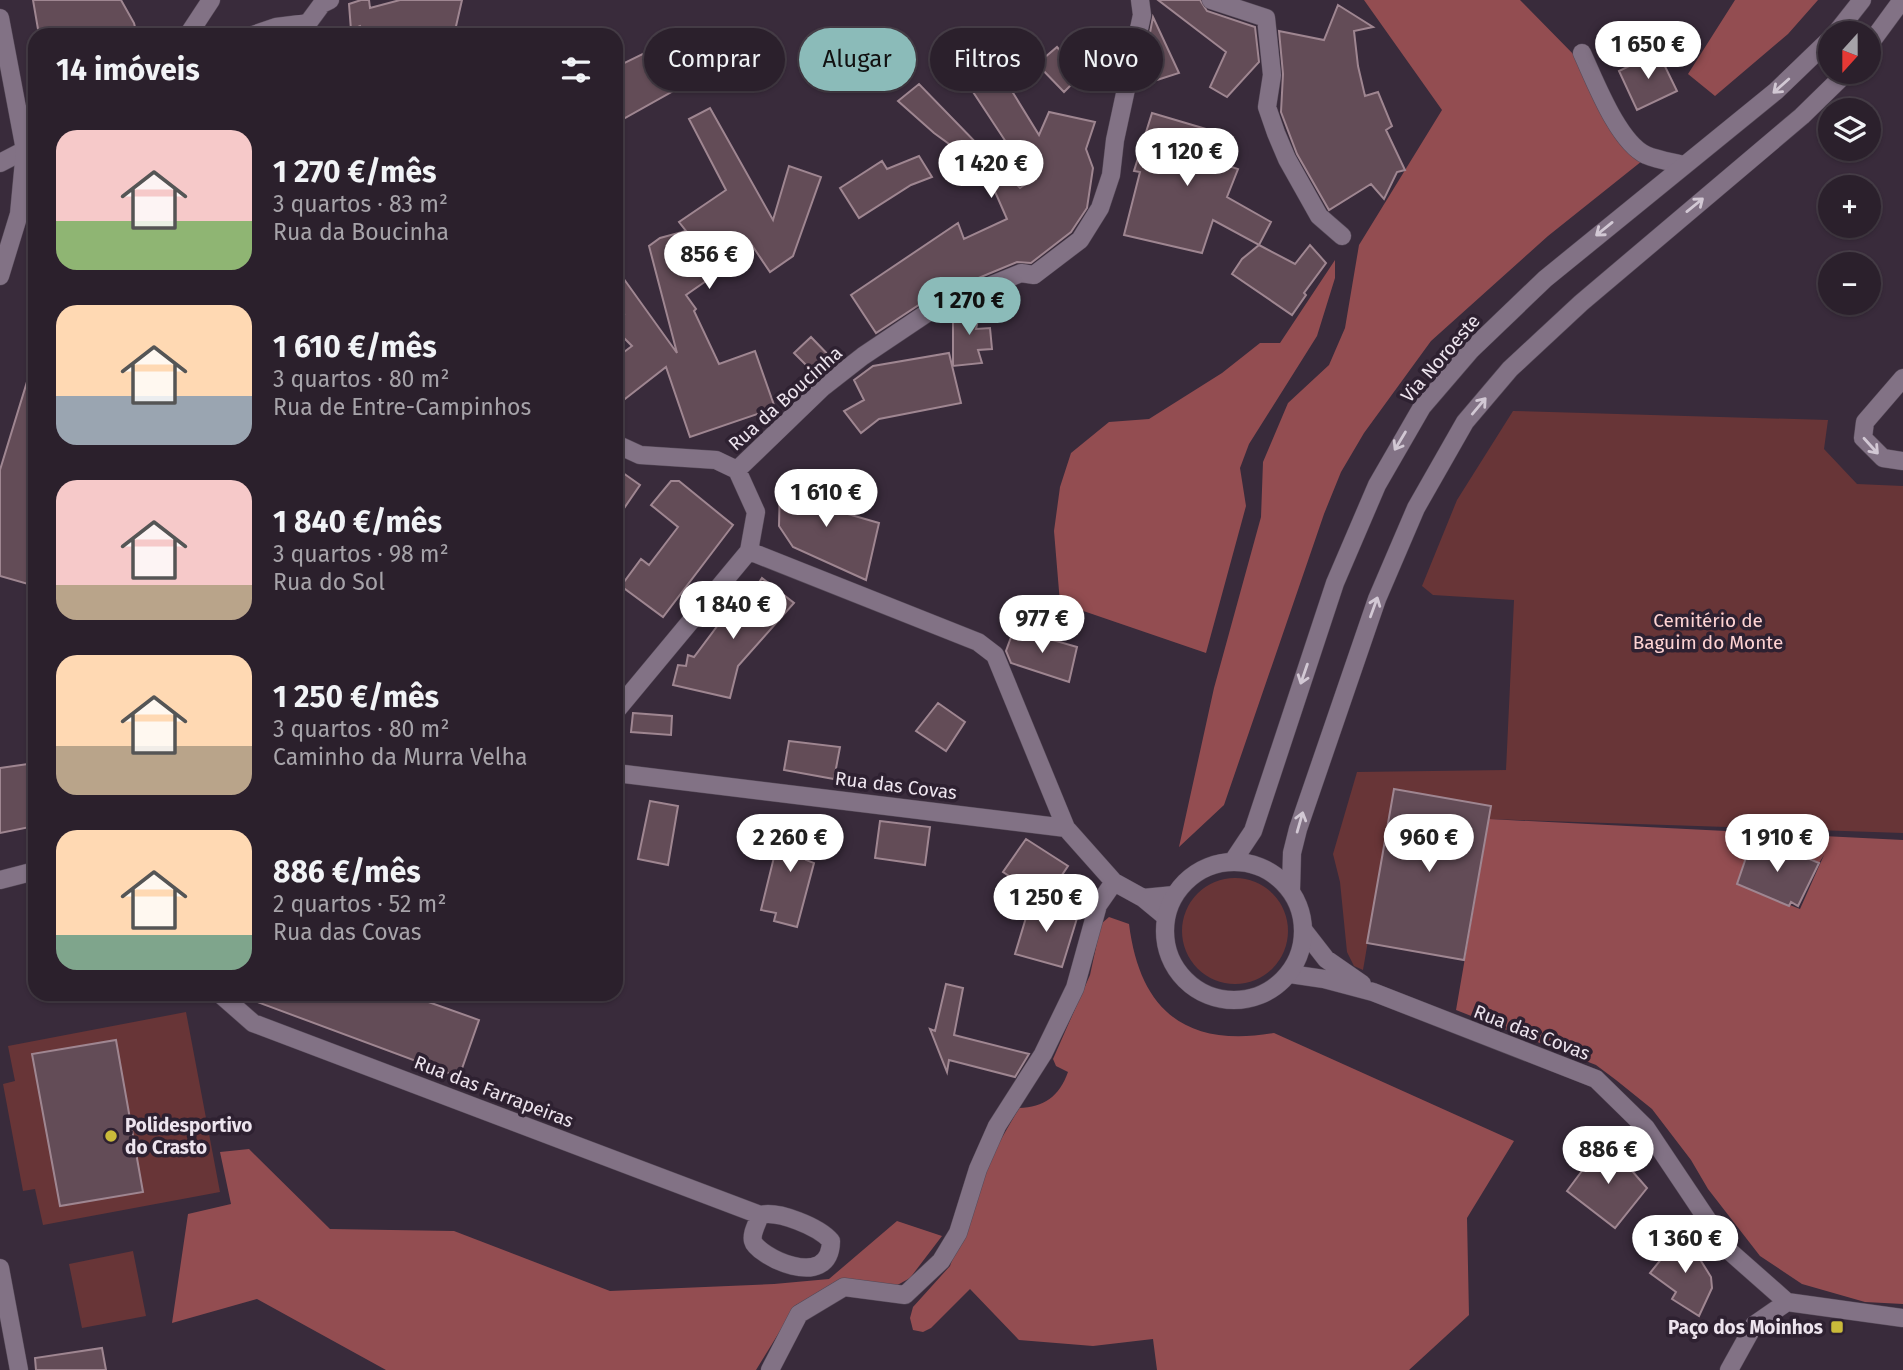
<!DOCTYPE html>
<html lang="pt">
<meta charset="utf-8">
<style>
:root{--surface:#2b202c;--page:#332834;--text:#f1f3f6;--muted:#a6a3a9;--line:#473e48;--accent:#8bbbb9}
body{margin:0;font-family:"Fira Sans",sans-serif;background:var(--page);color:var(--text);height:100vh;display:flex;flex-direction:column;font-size:26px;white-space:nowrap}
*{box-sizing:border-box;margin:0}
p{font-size:23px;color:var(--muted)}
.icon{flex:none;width:38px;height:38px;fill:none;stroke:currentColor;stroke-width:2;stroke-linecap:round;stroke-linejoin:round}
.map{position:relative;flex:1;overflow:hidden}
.side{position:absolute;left:28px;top:28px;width:595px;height:973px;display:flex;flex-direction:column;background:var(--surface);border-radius:21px;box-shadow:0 2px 5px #0004,0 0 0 2px var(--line)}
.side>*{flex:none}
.banner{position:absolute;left:644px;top:28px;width:665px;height:63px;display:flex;gap:14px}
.needle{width:46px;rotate:201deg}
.controls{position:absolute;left:1818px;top:21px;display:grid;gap:14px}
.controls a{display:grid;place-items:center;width:63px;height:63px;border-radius:50%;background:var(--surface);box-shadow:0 2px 5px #0004,0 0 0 2px var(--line);font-size:35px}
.price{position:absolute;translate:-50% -60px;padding:0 16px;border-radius:24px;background:#fff;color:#222;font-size:23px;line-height:46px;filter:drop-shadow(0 2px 4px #0008)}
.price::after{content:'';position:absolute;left:50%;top:42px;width:21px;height:16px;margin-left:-10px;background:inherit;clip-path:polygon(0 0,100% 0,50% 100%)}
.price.current{background:var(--accent);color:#111}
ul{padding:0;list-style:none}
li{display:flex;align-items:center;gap:21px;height:175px;padding:0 28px}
li span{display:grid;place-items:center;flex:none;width:196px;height:140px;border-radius:21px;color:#555}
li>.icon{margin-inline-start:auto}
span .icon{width:84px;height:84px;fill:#fffc;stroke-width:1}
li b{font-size:30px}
h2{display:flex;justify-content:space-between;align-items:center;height:84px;padding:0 28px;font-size:30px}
.pill{padding:0 24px;border-radius:32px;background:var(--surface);box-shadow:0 2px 5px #0004,0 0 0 2px var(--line);font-size:24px;line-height:63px}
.pill.current{background:var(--accent);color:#111}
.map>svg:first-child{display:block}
.green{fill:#683537}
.forest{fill:#934d51;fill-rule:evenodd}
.building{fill:#634c57;stroke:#9f8691;stroke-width:2}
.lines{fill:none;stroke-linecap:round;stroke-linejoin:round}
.street-casing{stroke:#554957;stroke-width:19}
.secondary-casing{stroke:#554957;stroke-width:19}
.street{stroke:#827285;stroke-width:18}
.secondary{stroke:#827285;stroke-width:18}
.oneway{stroke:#d2c8d4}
.poi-dot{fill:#caba3a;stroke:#2e2131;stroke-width:2.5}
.labels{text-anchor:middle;stroke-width:7;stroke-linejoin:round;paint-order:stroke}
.street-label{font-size:19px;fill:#ede4ee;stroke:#2e2131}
.park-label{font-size:19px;fill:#fed3d3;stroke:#2e2131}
.poi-label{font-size:19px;font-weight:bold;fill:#ede4ee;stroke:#2e2131;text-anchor:start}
</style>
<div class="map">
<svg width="1903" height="1370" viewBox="0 0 1903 1370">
<rect width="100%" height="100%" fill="#392b3b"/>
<path class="green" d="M1513,411l315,9 -4,29 33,35 46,2v347l-414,-14 1,-13 -96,-17 -31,181 -9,-4 -7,-14 -7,-70 -7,-28 24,-82 149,-2 8,-170 -81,-5 -11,-9 35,-86z
M1182 931a53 53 0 1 1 106 0a53 53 0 1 1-106 0Z
M186,1012l34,180 -177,33 -8,-36 -12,2 -20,-107 12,-3 -7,-35z
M133,1251l13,65 -64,12 -13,-64z"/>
<path class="forest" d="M1364,0h156l58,59 64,102 -94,75 -117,105 -67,92 -23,39 -17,42 -100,291 -45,42 35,-159 47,-171 2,-55 25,-59 41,-38 16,-37 14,-83 83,-135z
M1735,0h83l-30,34 -73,62 -27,-22z
M1335,260v18l-18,58 -68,108 -9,24 6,38 -40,147 -146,-50 -6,-72 6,-44 11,-34 38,-31 40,-3 73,-46 38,-30h20z
M1489,819l414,21v464l-38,-2 -63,-18 -42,-28 -52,-67 -17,-29 -39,-51 -36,-29 -20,-15 -140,-55zM1752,836l67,27 5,-8 -24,54 -63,-25z
M1109,917l20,7c11,87 57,124 145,109l240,108 -47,77 2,97 -60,55h-252l-4,-31 -60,7 -74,-6 -49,-51 -39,39 -8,4 -10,-2 -3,-12 3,-11 37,-41 34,-97 35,-61c25,-1 40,-11 49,-36l-12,-6 -3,-7 37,-84 11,-51z
M249,1149l81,80 124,2 156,60 164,-7 55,-5 68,-58 45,15 -32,42 -18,10 -67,3 -29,14 -40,65h-370l-129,-71 -85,24 16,-109 43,-10 -11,-52z"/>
<path class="building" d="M33,0h88l13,23 3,12h-98z
M361,0h8l1,8 30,-8h62l-8,35h-89l-5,-9 -9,4 -2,-26z
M1158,0h42l7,11 48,16 4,35 -32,35 -17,-10 16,-35z
M1338,5l35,22 -19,4 4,35 7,30 13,-4 14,34 -6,4 19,40 -8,2 -13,27 -13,-15 -42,26 -32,-56 -16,-42 2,-38 -4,-43 45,9z
M1153,17l26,56 -22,7 -12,-23 4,-2 -2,-7z
M661,45l21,41 -66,37v-56z
M1057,47l24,28 -17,17 -27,-28z
M1658,52l19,39 -40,19 -18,-39z
M972,56l28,35 10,-3 29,47 10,-23 46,10 -9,27 7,19 -6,40 -16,24 -40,31 -14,-1 -89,37 -52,34 -25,-38 107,-72 6,16 43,-20 -21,-48 -52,-38 -36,-32 21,-17 101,104 11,-8 -75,-114z
M710,108l63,112 16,-54 32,11 -28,79 -23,16 -21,-31 -48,32 5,8 -20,14 10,14 -2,2 25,53 36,-13 20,57 -85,29 -24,-70 -50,39v-48l16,-12 -16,-16v-11l8,-5 -8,-11v-35l61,85 -28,-107 11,-8 26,-7 -7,-9 47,-32 -37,-71z
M1152,113l81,24 -7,28 12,4 -11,28 44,25 -12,23 -46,-25 -11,33 -78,-18 16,-63 -6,-1z
M919,156l13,21 -21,8 -52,33 -19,-30 42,-27 5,8z
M1259,245l36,19 15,-19 16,18 -22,30 2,2 -14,20 -60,-41 10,-15z
M982,301l-6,28 14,-1 2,21 -14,1 4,13 -29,3v-53z
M811,337l25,26 -18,14 -24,-24z
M949,353l12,50 -82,16 -18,14 -17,-22 20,-11 -10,-20 19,-14z
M30,372l5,1v213l-35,-10v-106z
M616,468l24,17 -24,35z
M671,481h8l54,44 -70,92 -42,-31 20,-27 8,6 29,-38 -27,-22z
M780,483l48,4 -1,21 52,15 -13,57 -73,-33 -14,-21z
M762,578l32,25 -56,63 -8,32 -57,-13 5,-20 8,1 2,-11 6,2 51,-68 6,5z
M1014,629l63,18 -8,35 -58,-19 -5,-12z
M938,703l27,19 -19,29 -30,-20z
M633,713l39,3 -1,19 -40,-3z
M789,741l51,6 -6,32 -50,-9z
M35,763v63l-35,7v-65z
M1394,789l97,17 -27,154 -97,-17z
M650,801l28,5 -10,59 -30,-6z
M789,817l27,7 -10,36 8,3 -17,64 -23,-6 2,-8 -15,-3 16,-65 4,1z
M880,821l50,6 -5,38 -50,-7z
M1026,839l42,27 -23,34 -42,-28z
M1752,840l31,14 3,-5 33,14 -21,43 -7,-4 -2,4 -52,-22z
M1031,901l47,14 -16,52 -47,-13z
M946,984l17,4 -9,47 75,19 -14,23 -66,-17 -2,12 -17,-43 5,2z
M245,994h161l73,26 -20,57 -215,-80z
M116,1040l27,152 -83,14 -28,-152z
M1605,1140l42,48 -32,40 -48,-37z
M1683,1232l28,45 1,11 -13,28 -27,-17 4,-7 -26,-19z
M102,1348l4,22h-70l-1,-12z"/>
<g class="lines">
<g class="street-casing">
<path id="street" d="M1211,0l55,18 6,57 -5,32 9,26 11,26 32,57 23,20
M188,35l23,-35
M253,35l23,-8 32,-4 14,-19 8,-4
M1582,53c13,28 36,89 64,102 12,5 26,7 38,10
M20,118l15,-7
M0,163l25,-13
M1903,378l-38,44 -2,16 20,20 20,3
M616,444l24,11 76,5 21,10 19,42 -7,39 229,91 17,13 71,173
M737,470l85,-82 41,-32 70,-47 88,-36 13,2 46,-35 20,-32 11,-33 4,-35 27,-125 -2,-15
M616,711l133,-160
M616,773l450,55 48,54 29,16 23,19
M0,880l35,-9
M1143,898l31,-3
M1305,932l21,27 36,25
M1290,974l34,5 49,13 223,87 50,49 81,121 60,53
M220,994l33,29 507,192c18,-5 59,12 71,26 -1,52 -75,14 -78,0 -2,-8 5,-19 7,-26
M0,1268l19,102
M1787,1302l116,16
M770,1370l29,-56 45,-27 61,8 36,-34 17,-28 20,-64 19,-43 46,-72 32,-66 23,-83 16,-23
M1729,1370l25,-45 33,-23"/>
</g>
<g class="secondary-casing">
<path id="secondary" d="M0,18l25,132 -6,64 -19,62
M1836,33l26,-33
M1869,45l33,-45
M1233,861l20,-30 82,-248 42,-98 45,-78 49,-57 74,-71 231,-188 54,-52
M1165 931a69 69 0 1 1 138 0a69 69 0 1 1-138 0Z
M1291,890l1,-37 6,-24 79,-230 39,-91 49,-86 45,-53 71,-66 221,-187 45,-44"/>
</g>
<use href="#street" class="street"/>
<use href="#secondary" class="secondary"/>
</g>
<defs><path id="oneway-shaft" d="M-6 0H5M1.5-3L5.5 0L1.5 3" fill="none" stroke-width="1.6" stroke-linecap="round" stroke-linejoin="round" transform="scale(1.75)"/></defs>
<g class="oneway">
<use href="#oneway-shaft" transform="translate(1781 86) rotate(138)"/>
<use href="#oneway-shaft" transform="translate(1695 205) rotate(-39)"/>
<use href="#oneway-shaft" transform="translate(1604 229) rotate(141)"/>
<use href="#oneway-shaft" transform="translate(1479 406) rotate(-50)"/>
<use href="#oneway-shaft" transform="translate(1400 441) rotate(121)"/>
<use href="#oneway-shaft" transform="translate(1871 446) rotate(48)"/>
<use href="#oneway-shaft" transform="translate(1374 607) rotate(-70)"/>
<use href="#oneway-shaft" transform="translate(1304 674) rotate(109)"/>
<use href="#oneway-shaft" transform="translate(1300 822) rotate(-74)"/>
</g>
<g class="poi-dot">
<circle cx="111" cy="1136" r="7"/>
<rect x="1830" y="1320" width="14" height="14" rx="3.5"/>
</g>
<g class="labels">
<g class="street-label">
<text transform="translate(1440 358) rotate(-49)" y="7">Via Noroeste</text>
<text transform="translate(785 398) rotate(-42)" y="7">Rua da Boucinha</text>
<text transform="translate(896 785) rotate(7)" y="7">Rua das Covas</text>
<text transform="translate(1532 1032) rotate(21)" y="7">Rua das Covas</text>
<text transform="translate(494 1091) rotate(21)" y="7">Rua das Farrapeiras</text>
</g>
<g class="park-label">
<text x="1708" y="627">Cemitério de<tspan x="1708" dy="22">Baguim do Monte</tspan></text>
</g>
<g class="poi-label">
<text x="125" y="1132">Polidesportivo<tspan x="125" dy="22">do Crasto</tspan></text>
<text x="1823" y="1334" text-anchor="end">Paço dos Moinhos</text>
</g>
</g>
</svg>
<div class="controls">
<a><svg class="needle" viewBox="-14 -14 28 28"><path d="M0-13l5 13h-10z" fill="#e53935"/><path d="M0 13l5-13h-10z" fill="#a6a3a9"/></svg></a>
<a><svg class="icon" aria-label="layers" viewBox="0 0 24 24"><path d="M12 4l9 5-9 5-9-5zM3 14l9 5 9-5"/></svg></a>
<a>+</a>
<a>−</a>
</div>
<b class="price" style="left:1648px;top:81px">1 650 €</b>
<b class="price" style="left:1187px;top:188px">1 120 €</b>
<b class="price" style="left:991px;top:200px">1 420 €</b>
<b class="price" style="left:709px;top:291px">856 €</b>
<b class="price current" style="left:969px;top:337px">1 270 €</b>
<b class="price" style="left:826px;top:529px">1 610 €</b>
<b class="price" style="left:733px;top:641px">1 840 €</b>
<b class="price" style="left:1042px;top:655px">977 €</b>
<b class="price" style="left:790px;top:874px">2 260 €</b>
<b class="price" style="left:1429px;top:874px">960 €</b>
<b class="price" style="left:1777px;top:874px">1 910 €</b>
<b class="price" style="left:1046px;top:934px">1 250 €</b>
<b class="price" style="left:1608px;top:1186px">886 €</b>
<b class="price" style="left:1685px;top:1275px">1 360 €</b>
<div class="banner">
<a class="pill">Comprar</a>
<a class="pill current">Alugar</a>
<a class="pill">Filtros</a>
<a class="pill">Novo</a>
</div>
<section class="side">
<h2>14 imóveis<svg class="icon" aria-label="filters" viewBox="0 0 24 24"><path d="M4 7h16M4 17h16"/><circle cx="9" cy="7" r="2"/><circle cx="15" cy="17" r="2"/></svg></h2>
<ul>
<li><span style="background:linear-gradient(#f6c9c9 65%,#8fb573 0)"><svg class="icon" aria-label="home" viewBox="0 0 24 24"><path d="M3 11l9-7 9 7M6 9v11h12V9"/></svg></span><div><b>1 270 €/mês</b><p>3 quartos · 83 m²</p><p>Rua da Boucinha</p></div></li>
<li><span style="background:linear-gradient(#ffd9b3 65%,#9aa5b1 0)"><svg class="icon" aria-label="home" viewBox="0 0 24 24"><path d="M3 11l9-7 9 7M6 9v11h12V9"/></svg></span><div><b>1 610 €/mês</b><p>3 quartos · 80 m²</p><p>Rua de Entre-Campinhos</p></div></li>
<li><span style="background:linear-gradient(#f6c9c9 75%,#b9a48a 0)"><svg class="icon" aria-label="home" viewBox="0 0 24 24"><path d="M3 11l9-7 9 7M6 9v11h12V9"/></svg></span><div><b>1 840 €/mês</b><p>3 quartos · 98 m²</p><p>Rua do Sol</p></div></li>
<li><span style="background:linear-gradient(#ffd9b3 65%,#b9a48a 0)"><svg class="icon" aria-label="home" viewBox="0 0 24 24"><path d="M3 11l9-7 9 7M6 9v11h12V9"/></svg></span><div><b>1 250 €/mês</b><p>3 quartos · 80 m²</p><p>Caminho da Murra Velha</p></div></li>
<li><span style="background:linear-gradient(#ffd9b3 75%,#7fa58c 0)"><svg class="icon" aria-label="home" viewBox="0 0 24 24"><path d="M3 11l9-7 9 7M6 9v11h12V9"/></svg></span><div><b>886 €/mês</b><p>2 quartos · 52 m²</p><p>Rua das Covas</p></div></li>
</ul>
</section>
</div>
